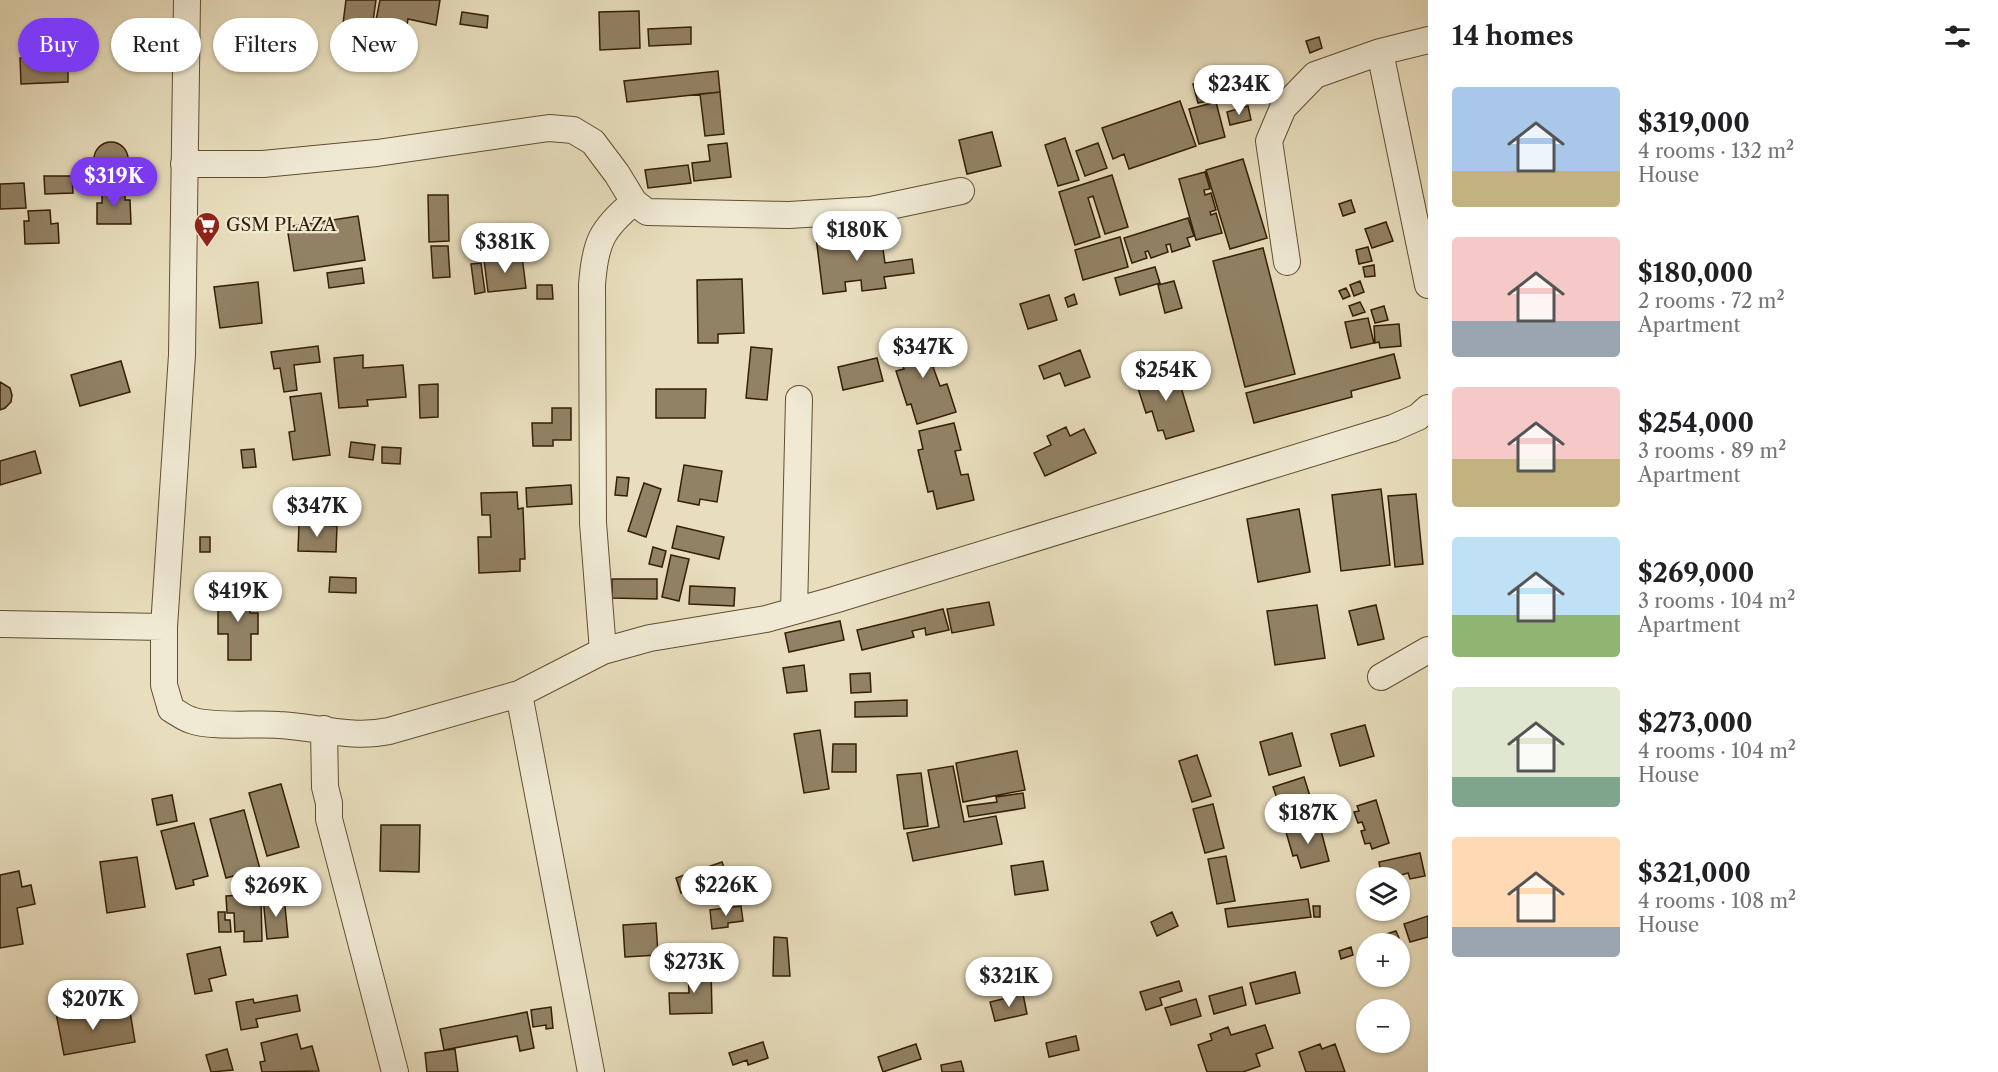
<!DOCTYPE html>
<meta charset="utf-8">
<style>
:root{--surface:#fff;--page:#f6f6f6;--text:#202124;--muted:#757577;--accent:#7c3aed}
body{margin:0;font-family:"Libre Caslon Text",serif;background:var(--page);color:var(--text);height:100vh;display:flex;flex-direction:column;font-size:22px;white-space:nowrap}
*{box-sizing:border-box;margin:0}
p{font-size:20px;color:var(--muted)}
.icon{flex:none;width:33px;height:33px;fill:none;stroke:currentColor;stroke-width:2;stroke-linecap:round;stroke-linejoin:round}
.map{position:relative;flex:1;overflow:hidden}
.side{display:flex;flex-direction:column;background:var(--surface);width:570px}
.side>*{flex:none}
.top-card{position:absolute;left:18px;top:18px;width:570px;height:54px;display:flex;gap:12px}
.controls{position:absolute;left:1356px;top:867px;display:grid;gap:12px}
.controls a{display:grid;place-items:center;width:54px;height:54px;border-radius:50%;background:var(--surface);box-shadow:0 2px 4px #0004;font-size:30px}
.price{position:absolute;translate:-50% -51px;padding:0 14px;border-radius:21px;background:#fff;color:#222;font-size:20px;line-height:39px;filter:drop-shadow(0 2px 3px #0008)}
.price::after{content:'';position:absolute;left:50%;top:36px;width:18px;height:14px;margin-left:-9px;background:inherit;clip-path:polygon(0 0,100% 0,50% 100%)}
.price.current{background:var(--accent);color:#fff}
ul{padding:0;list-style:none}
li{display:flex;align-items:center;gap:18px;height:150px;padding:0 24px}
li span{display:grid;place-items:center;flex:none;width:168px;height:120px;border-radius:6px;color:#555}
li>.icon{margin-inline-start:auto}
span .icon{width:72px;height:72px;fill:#fffc;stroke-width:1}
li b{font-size:26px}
h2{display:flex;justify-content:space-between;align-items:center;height:72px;padding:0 24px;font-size:26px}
.tag{padding:0 21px;border-radius:27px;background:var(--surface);box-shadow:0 2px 4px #0004;font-size:21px;line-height:54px}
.tag.current{background:var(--accent);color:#fff}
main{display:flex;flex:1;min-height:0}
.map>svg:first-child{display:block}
.building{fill:#928265;stroke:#351e05;stroke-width:1.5}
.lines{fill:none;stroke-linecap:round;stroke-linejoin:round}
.minor-casing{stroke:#624e33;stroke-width:28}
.minor{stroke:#f0ead4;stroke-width:26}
.labels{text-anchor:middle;stroke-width:4.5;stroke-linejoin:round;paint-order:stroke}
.poi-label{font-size:18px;fill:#351e05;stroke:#f0ead4;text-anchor:start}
</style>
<main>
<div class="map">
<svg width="1428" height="1072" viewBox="0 0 1428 1072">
<rect width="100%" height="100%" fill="#e8debd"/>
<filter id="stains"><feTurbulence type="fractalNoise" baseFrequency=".00333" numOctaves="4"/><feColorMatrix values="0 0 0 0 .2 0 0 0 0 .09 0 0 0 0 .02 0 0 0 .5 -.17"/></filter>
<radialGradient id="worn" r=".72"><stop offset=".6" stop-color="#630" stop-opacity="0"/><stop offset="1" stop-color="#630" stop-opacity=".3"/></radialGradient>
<path class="building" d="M346,0h30l-6,43 -29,-4z
M380,0h60l-4,25 -28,-6 -2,12 -31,-6z
M639,11l1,37 -40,2 -1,-38z
M462,12l26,4 -1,12 -27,-4z
M691,27v17l-42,2 -1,-17z
M1319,37l3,11 -12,5 -4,-12z
M68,56v26l-47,2 -1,-26z
M718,71l2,21 -93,10 -3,-21z
M1221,77l4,20 -27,6 -5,-19z
M720,92l4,42 -19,2 -5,-42z
M1180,101l16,45 -67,23 -5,-15 -11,5 -11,-31z
M1216,102l9,35 -26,7 -10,-35z
M1248,106l3,14 -21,5 -3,-13z
M992,132l9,34 -34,8 -8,-34z
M1065,138l14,42 -21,6 -13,-41z
M94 159a17 17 0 1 1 34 0a17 17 0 1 1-34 0Z
M727,143l4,34 -37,4 -2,-18 18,-2 -2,-16z
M1098,143l9,25 -22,8 -9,-25z
M1243,159l24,79 -37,11 -24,-79z
M688,165l3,18 -43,5 -3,-18z
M1205,172l5,17 -6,1 1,5 6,-2 5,17 -6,2 1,3 5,-2 6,20 -26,7 -17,-61z
M1112,175l16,52 -23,7 -12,-38 -5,2 12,39 -25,8 -16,-53z
M44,176h28l1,17 -28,1z
M24,183l2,25 -26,1v-25z
M102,189h23v11h5l1,24h-34v-21h5z
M428,195h20l1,46 -20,1z
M1351,200l4,12 -12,4 -4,-12z
M50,210l1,14 7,-1 1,20 -34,1 -1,-23h5l-1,-10z
M358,216l7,44 -71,11 -7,-44z
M1188,218l6,18 -7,2 3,8 -18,6 -2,-8 -4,1 2,7 -17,6 -3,-7 -3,1 2,6 -15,5 -8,-25z
M1386,222l7,19 -21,7 -7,-19z
M880,229l5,34 27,-4 2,14 -30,4 2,11 -24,3 -1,-11 -16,2 1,9 -23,3 -7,-57 22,-3 1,12 15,-2 -1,-12z
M1120,237l8,30 -45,13 -8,-30z
M431,246h17l2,31 -17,1z
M1368,247l4,14 -13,3 -3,-14z
M1263,248l32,126 -50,13 -32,-126z
M522,256l4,32 -38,4 -4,-32z
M481,263l4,29 -10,2 -4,-30z
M1374,265l1,11 -10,1 -2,-10z
M1155,267l5,16 -40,12 -5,-17z
M362,268l2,15 -35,5 -2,-15z
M742,279l2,54 -26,1v9h-20l-1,-63z
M1174,281l8,27 -17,5 -7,-28z
M1360,281l4,11 -10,4 -4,-11z
M258,282l4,41 -42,5 -6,-41z
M537,285h15l1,14h-16z
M1346,288l4,8 -7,3 -4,-8z
M1074,294l3,10 -9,3 -3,-9z
M1049,295l8,25 -29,9 -8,-25z
M1360,302l5,10 -12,4 -4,-10z
M1384,306l4,14 -13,3 -4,-13z
M1368,318l6,25 -23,5 -6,-26z
M1399,324l2,22 -21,2 -1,-6 -4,1 -1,-17z
M932,332l11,32 -10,3 7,19 7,-2 9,28 -39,12 -6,-20 -4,1 -11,-34 8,-2 -9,-25z
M318,346l2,16 -26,3 3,25 -13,2 -4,-24 -6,1 -3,-17z
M751,347l21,2 -5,51 -21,-2z
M1080,350l10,27 -25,9 -5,-13 -16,6 -5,-13z
M1394,354l6,24 -49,13 1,6 -98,26 -8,-30z
M363,355v13l40,-3 3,32 -39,3 1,6 -29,2 -5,-50z
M877,358l6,23 -40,9 -5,-23z
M121,361l9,31 -50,14 -9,-31z
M1175,367l19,64 -28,8 -3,-9 -5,1 -6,-20 -6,2 -11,-34z
M0,382l10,6 2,7 -1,7 -6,6 -5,2z
M438,384v33l-18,1 -1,-33z
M656,389h50l-1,29h-49z
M321,393l9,62 -37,5 -4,-28 6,-1 -5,-34z
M552,408h19v32h-18v6h-20l-1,-23h20z
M954,423l7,27 -6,1 6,24 7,-1 6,26 -37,9 -4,-18 -5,1 -10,-42 5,-1 -4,-18z
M1066,427l4,9 14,-7 12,24 -51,23 -11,-23 17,-8 -4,-9z
M351,442l24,3 -2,15 -24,-3z
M382,447l19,1 -1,16 -18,-1z
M254,449l2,18 -13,1 -2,-18z
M35,451l6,22 -41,12v-24z
M684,465l38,6 -5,31 -17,-3 -1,6 -21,-4z
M617,477l12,1 -2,18 -12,-1z
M644,483l17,6 -15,48 -18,-6z
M571,485l1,19 -45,3 -1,-19z
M1381,489l9,76 -49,6 -9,-76z
M517,492l1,17 5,-1 2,51h-5v12l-41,2 -1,-36h13l-1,-22h-8l-1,-22z
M1416,494l7,70 -28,3 -7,-71z
M1299,509l11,63 -52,10 -11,-63z
M299,524l38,2 -1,26 -38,-1z
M677,526l47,11 -5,22 -47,-11z
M200,537h10v15h-10z
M653,547l13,4 -4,16 -13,-3z
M671,555l18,4 -10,42 -17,-4z
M330,577l26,1v15l-27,-1z
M612,579h45v20l-45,-1z
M690,586l45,2 -1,18 -45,-2z
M226,588h24v25h8v21h-7v26h-23v-26h-10v-27h8z
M989,602l5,23 -42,8 -5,-24z
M1317,605l8,53 -50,7 -8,-54z
M1376,605l8,34 -26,6 -9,-34z
M943,609l6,21 -23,5 -1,-7 -13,3 2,6 -52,13 -5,-20z
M840,621l4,19 -55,12 -4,-19z
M804,665l3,26 -20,2 -4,-25z
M870,673l1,19 -20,1 -1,-19z
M907,700v16l-52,1v-15z
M1365,725l9,31 -34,10 -9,-32z
M820,730l9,59 -25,4 -10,-59z
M1292,733l9,33 -32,9 -9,-33z
M833,744h23v28h-24z
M1017,751l8,39 -62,12 -7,-39z
M1197,755l14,41 -19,6 -13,-41z
M953,766l11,56 32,-6 6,28 -89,17 -6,-28 32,-6 -11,-57z
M921,773l7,53 -24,3 -7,-54z
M1304,777l10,32 -30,10 -11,-32z
M281,784l18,63 -32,9 -18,-63z
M1023,793l2,15 -56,9 -2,-11 30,-4 -1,-5z
M172,795l5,26 -20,4 -5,-26z
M1376,800l13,43 -17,6 -2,-6 -5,1 -4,-13 4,-1 -3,-8 -4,1 -4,-11 5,-1 -2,-5z
M1213,804l11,44 -19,5 -12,-44z
M244,810l16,59 -34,9 -16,-59z
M194,823l14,53 -15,4 1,5 -18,4 -15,-58z
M1319,823l10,38 -28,7 -4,-13 -4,1 -7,-24z
M381,825h39l-1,47 -39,-1z
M1420,853l5,23 -15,3 -2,-6 -10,3v2h-16l-3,-16z
M1226,856l9,45 -18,3 -9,-45z
M137,857l8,50 -38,6 -7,-51z
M1043,861l5,29 -33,5 -4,-29z
M722,862l6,16 -47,15 -5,-15z
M19,871l3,16 9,-2 4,19 -18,4 6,36 -23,4v-73z
M243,895v4h18l1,42 -18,1v-11l-9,1 -1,-19h-7l-1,-17z
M284,896l4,41 -21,2 -4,-41z
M1308,899l3,18 -83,10 -3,-18z
M741,906l2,15 -15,2v4l-16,2 -2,-19z
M1313,906h7v11h-6z
M218,912h7v8h5l1,12h-12z
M1172,912l6,14 -21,10 -6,-14z
M1428,916v21l-18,5 -6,-18z
M656,923l2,32 -33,2 -2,-32z
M1396,931l3,7 -13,4 -3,-7z
M774,937l13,1 3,38h-17z
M220,947l6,28 -17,4 3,12 -17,3 -8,-40z
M1351,947l2,8 -12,4 -2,-8z
M711,968l1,45 -42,1 -1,-21h20l-1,-24z
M1295,972l5,21 -44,11 -6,-21z
M1179,981l3,10 -22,7 2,7 -16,5 -6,-18z
M1242,987l4,18 -32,9 -5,-18z
M1023,994l4,20 -32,7 -5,-19z
M297,995l3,16 -44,8 2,8 -17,3 -5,-28 17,-3 1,4z
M1196,999l5,17 -30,9 -6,-17z
M551,1007l2,21 -7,1v-4l-13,2 -2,-17z
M88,1008l3,11 39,-7 5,30 -71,13 -8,-42z
M527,1012l7,36 -14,3 -3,-15 -73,14 -4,-21z
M1265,1025l8,23 -17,6 4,12 -17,6h-36l-9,-27 14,-5 -2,-6 18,-7 3,8z
M297,1034l4,15 11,-3 7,25 -57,1 -2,-10 5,-1 -4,-18z
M1076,1036l3,14 -30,7 -3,-14z
M763,1042l5,16 -20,7 -1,-5 -14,5 -4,-12z
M916,1044l5,15 -38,13 -5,-15z
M1320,1044l2,5 13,-5 10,28h-39l-7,-20z
M227,1049l6,21 -22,2 -5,-17z
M455,1049l3,23h-31l-2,-19z
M961,1061l3,11h-22l-1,-7z"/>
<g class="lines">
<g class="minor-casing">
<path id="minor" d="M187,0l-5,355 -18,272v58l7,24c7,4 13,9 20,11 21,8 65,3 88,5 39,2 72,14 110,6l130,-37 84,-43 47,-13 116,-19 68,-19 559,-172 25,-11 10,-9
M1428,40l-48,12 48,233
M184,164h79l114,-11 172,-25 24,2 20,12 24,32 17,28 13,10 142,3 82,-5 90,-19
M1287,262l-18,-121 14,-33 32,-33 65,-23
M794,611l5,-212
M0,624l164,3
M603,651l-10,-128 -1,-238c3,-42 9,-56 42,-83
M1381,677l47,-27
M519,694l72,378
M324,729l1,58 4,16v16l66,253"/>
</g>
<use href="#minor" class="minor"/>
</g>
<defs>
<g id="supermarket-pin" transform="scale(1.35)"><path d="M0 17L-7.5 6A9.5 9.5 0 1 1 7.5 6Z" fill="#8f2418" stroke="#f0ead4"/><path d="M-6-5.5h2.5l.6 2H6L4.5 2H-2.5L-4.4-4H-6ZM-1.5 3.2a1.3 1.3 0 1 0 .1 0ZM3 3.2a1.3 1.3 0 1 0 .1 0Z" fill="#fff"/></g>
</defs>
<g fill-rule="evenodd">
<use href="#supermarket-pin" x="207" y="225"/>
</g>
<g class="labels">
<g class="poi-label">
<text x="226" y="231">GSM PLAZA</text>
</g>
</g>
<rect width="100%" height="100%" filter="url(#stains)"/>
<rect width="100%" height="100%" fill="url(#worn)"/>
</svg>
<div class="controls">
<a><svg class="icon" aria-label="layers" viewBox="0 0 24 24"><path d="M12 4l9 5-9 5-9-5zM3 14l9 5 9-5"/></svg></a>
<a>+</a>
<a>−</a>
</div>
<b class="price" style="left:1239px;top:116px">$234K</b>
<b class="price current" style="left:114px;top:208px">$319K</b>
<b class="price" style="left:857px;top:262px">$180K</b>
<b class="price" style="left:505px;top:274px">$381K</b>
<b class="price" style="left:923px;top:379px">$347K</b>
<b class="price" style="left:1166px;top:402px">$254K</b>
<b class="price" style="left:317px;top:538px">$347K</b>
<b class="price" style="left:238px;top:623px">$419K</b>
<b class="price" style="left:1308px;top:845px">$187K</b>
<b class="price" style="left:726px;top:917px">$226K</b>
<b class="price" style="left:276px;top:918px">$269K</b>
<b class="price" style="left:694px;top:994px">$273K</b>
<b class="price" style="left:1009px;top:1008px">$321K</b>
<b class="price" style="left:93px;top:1031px">$207K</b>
<div class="top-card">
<a class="tag current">Buy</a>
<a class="tag">Rent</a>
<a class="tag">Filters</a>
<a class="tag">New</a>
</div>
</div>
<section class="side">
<h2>14 homes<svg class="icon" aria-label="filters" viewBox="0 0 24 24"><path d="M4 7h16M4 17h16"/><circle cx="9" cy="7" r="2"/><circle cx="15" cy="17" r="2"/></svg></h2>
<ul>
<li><span style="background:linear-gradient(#a9c7e8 70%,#c2b280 0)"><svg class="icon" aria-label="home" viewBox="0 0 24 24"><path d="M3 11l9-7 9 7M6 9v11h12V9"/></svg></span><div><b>$319,000</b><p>4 rooms · 132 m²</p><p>House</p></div></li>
<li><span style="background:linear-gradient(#f6c9c9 70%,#9aa5b1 0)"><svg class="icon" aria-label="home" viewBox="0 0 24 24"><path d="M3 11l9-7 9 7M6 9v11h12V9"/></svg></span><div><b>$180,000</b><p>2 rooms · 72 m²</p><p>Apartment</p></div></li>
<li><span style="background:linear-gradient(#f6c9c9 60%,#c2b280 0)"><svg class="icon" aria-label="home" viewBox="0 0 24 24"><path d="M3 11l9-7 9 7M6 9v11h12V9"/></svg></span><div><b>$254,000</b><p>3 rooms · 89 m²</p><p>Apartment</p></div></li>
<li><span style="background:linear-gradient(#bfe0f5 65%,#8fb573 0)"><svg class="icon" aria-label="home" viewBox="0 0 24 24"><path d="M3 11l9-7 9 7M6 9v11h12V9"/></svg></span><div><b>$269,000</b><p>3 rooms · 104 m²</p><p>Apartment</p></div></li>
<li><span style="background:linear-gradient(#dfe7d0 75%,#7fa58c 0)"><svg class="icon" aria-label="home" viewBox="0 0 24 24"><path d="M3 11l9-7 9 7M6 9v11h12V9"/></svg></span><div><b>$273,000</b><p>4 rooms · 104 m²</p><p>House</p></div></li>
<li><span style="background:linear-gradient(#ffd9b3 75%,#9aa5b1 0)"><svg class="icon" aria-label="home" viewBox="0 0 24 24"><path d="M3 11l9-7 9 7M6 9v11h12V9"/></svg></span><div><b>$321,000</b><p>4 rooms · 108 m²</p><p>House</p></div></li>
</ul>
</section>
</main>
